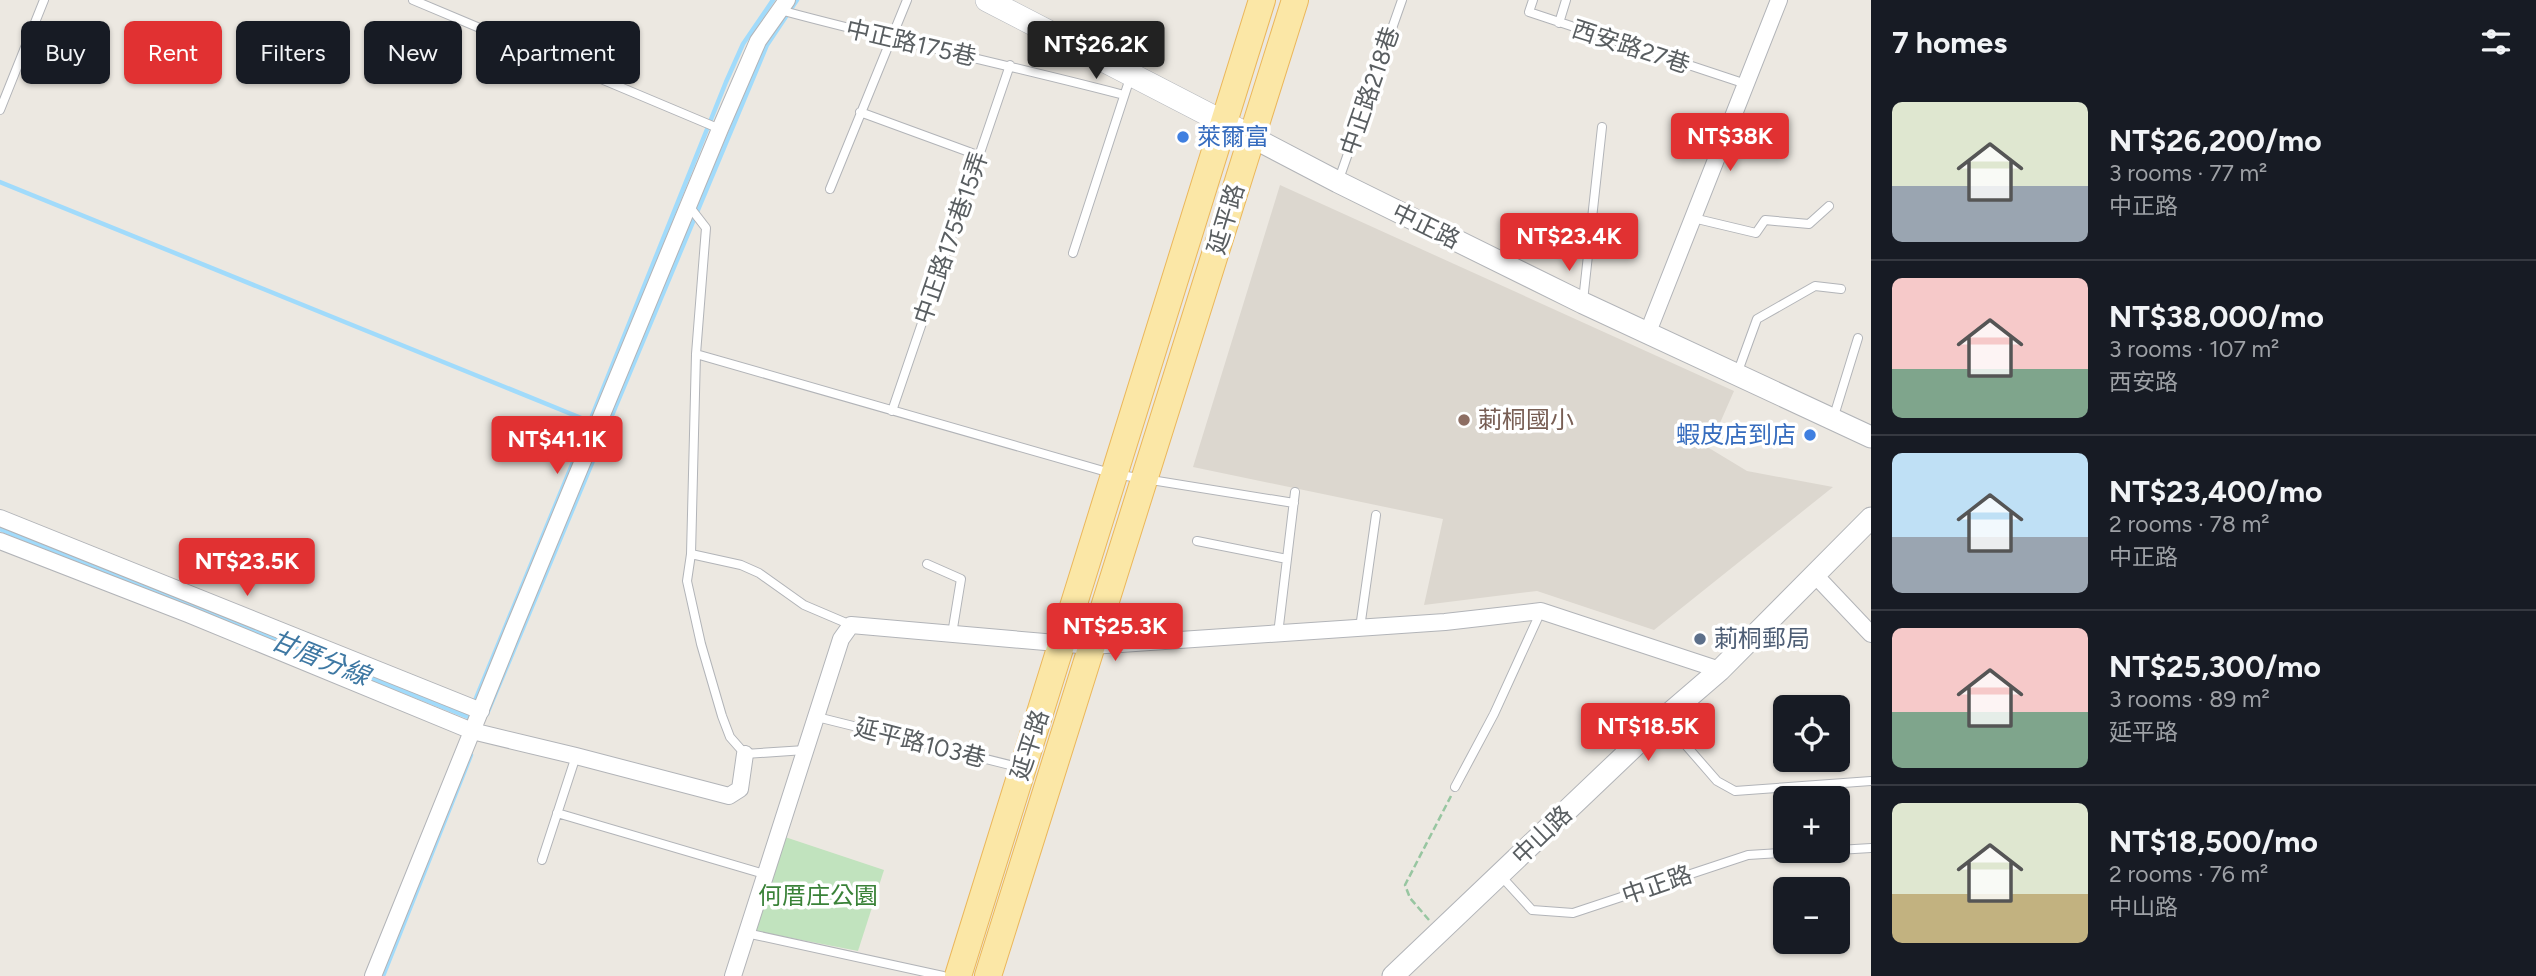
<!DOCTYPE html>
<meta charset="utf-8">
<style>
:root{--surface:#171b24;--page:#242831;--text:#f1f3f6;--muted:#9ea1a6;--line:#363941;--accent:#e13132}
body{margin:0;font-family:Figtree,"Noto Sans TC",sans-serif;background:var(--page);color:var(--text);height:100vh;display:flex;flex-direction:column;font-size:26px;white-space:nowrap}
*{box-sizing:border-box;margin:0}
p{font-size:23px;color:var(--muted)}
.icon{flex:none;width:38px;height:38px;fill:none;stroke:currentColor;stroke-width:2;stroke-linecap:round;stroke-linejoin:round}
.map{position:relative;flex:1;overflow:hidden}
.panel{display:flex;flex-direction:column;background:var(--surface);width:665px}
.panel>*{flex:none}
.guide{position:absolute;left:21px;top:21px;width:665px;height:63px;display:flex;gap:14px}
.fabs{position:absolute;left:1773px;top:695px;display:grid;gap:14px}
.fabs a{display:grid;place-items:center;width:77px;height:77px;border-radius:10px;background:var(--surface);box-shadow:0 2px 5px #0004;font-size:35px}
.price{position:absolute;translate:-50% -60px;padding:0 16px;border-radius:7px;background:var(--accent);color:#fff;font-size:23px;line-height:46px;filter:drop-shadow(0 2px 4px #0008)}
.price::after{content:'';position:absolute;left:50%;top:42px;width:21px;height:16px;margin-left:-10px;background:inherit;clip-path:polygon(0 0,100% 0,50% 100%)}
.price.selected{background:#222;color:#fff}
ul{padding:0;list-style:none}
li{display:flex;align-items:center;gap:21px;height:175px;padding:0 21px}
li+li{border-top:2px solid var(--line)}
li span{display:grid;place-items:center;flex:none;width:196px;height:140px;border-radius:10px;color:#555}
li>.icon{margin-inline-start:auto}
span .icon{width:84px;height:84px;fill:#fffc;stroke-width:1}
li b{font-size:30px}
h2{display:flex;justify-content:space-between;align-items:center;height:84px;padding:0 21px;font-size:30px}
.chip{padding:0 24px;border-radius:10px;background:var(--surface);box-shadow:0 2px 5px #0004;font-size:24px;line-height:63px}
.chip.selected{background:var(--accent);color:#fff}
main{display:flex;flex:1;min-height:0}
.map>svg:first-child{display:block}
.education{fill:#dcd7cf}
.green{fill:#c1e3be}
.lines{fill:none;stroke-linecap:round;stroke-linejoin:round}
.stream{stroke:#a1dbfb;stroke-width:4.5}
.service-casing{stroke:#b2b4b8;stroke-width:10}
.minor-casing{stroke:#b2b4b8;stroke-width:18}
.tertiary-casing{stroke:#b2b4b8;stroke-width:23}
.secondary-casing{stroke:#b3b6bb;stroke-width:24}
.primary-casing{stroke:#ebb75b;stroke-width:28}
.path{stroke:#98c6a1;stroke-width:2.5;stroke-dasharray:7 3.5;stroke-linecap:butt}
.service{stroke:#fff;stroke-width:8}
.minor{stroke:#fff;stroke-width:16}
.tertiary{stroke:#fff;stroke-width:21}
.secondary{stroke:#fff;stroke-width:23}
.primary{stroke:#fbe7a6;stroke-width:26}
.shop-dot{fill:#3f7fe0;stroke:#fff;stroke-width:2.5}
.education-dot{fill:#8d6e63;stroke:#fff;stroke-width:2.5}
.service-dot{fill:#5c6f8a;stroke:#fff;stroke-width:2.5}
.labels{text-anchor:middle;stroke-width:7;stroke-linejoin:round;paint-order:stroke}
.street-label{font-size:24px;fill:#595e61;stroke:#fff}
.shop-label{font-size:24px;fill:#366cbe;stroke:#fff;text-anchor:start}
.education-label{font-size:24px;fill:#785e54;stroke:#fff;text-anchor:start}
.service-label{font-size:24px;fill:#4e5e75;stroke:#fff;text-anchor:start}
.park-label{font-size:24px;fill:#3a8238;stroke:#fff}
.water-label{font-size:26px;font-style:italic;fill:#3e78a3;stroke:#fff}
</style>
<main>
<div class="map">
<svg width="1871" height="976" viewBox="0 0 1871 976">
<rect width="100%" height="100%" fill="#ece8e1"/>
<path class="education" d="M1280,185l454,206 -25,57 38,23 86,16 -179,143 -117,-39 -113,14 19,-86 -250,-52z"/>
<path class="green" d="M785,837l99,33 -26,81 -102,-20z"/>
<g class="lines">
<path class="stream" d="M0,182l591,240
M0,529l473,190
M474,703l116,-282 136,-339 17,-38 30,-44
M487,714l280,-669 30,-45
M383,976l88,-221"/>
<g class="service-casing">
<path id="service" d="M413,0l307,129
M1533,0l-4,12 217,72
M780,10c114,31 230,55 344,85
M1559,23l7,-23
M0,110l44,-110
M860,112l120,44
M1338,182l64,-182
M830,189l77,-189
M689,206l17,22 -10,126 -5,200
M1693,218l63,15 9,-13 44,4 20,-18
M1073,253l57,-175
M1583,301l19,-174
M696,354l418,120 180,29
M1737,374l20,-55 58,-33 26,3
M892,411l118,-346
M1833,419l25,-81
M1197,541l90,18
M927,564l34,15 -9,55
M1360,628l16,-113
M1278,634l17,-142
M817,717l201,50
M1663,719l54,62 18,10 136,-10
M805,750l-60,4 -15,-17 -8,-21 -21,-72 -14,-63 4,-27 50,11 18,8 45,32 47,20
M1455,787l39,-73 47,-103
M557,813l207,61
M1838,850l33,-2
M542,860l34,-104
M1500,875l32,35 41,3 175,-58 80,-5
M746,933l197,43"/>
</g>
<g class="minor-casing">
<path id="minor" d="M1648,332l131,-332
M0,518l481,193
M0,541l188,73 284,117 104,25 153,40 11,-7 5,-35
M1815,575l56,59
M373,976l140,-346 207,-501 38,-88 29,-41
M733,976l108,-337 10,-14 240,21 354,-24 96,-11 179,59"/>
</g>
<g class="tertiary-casing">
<path id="tertiary" d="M1252,137l86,45 245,121 288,134
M1393,976l270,-257 57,-49 151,-152"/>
</g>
<g class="secondary-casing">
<path id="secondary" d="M987,0l265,137"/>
</g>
<g class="primary-casing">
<path id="primary" d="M958,976l304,-976
M988,976l307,-976"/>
</g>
<path class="path" d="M1429,920l-19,-22 -5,-13 46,-89"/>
<use href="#service" class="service"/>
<use href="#minor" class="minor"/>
<use href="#tertiary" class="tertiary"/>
<use href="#secondary" class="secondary"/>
<use href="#primary" class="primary"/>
</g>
<g class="shop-dot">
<circle cx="1183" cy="137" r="7"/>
<circle cx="1810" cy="435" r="7"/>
</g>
<circle class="education-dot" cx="1464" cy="420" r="7"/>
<circle class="service-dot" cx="1700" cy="639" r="7"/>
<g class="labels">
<g class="street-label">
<text transform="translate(911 43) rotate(13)" y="8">中正路175巷</text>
<text transform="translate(1631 47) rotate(18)" y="8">西安路27巷</text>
<text transform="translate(1370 91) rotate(-71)" y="8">中正路218巷</text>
<text transform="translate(1226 219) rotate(-73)" y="8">延平路</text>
<text transform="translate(1426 226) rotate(26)" y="8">中正路</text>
<text transform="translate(951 238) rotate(-71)" y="8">中正路175巷15弄</text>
<text transform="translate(920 743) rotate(14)" y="8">延平路103巷</text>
<text transform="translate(1030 745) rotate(-72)" y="8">延平路</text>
<text transform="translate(1542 835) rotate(-44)" y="8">中山路</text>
<text transform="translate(1657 885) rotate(-19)" y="8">中正路</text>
</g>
<g class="shop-label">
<text x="1197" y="145">萊爾富</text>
<text x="1796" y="443" text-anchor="end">蝦皮店到店</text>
</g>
<g class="education-label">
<text x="1478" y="428">莿桐國小</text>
</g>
<g class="service-label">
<text x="1714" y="647">莿桐郵局</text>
</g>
<g class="park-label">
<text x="818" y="904">何厝庄公園</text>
</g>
<g class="water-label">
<text transform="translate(320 658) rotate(22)" y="9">甘厝分線</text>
</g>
</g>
</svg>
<div class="fabs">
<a><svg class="icon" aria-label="locate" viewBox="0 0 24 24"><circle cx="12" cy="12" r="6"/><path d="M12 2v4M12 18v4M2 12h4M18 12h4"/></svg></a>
<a>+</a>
<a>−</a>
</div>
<b class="price selected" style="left:1096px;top:81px">NT$26.2K</b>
<b class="price" style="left:1730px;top:173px">NT$38K</b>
<b class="price" style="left:1569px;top:273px">NT$23.4K</b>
<b class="price" style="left:557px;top:476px">NT$41.1K</b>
<b class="price" style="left:247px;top:598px">NT$23.5K</b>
<b class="price" style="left:1115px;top:663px">NT$25.3K</b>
<b class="price" style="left:1648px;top:763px">NT$18.5K</b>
<div class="guide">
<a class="chip">Buy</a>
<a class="chip selected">Rent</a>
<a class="chip">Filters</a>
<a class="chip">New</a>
<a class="chip">Apartment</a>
</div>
</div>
<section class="panel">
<h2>7 homes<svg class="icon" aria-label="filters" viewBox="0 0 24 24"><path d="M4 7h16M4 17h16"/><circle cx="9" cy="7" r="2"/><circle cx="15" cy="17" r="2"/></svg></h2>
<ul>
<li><span style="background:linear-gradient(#dfe7d0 60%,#9aa5b1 0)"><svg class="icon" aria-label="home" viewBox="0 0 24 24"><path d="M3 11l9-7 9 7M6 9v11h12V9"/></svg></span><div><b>NT$26,200/mo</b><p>3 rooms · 77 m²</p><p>中正路</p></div></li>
<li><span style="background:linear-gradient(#f6c9c9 65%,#7fa58c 0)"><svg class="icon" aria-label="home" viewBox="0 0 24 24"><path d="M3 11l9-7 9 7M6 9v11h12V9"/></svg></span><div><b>NT$38,000/mo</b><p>3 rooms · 107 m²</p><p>西安路</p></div></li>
<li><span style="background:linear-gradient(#bfe0f5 60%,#9aa5b1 0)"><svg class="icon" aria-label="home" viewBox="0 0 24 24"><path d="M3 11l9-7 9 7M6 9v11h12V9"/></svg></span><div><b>NT$23,400/mo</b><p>2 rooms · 78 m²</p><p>中正路</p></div></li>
<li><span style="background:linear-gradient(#f6c9c9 60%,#7fa58c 0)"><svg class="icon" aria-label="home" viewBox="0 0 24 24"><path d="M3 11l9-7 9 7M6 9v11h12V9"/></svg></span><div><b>NT$25,300/mo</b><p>3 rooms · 89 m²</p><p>延平路</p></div></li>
<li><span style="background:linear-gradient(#dfe7d0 65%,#c2b280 0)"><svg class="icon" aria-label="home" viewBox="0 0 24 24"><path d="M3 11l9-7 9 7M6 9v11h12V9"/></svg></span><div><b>NT$18,500/mo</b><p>2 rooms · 76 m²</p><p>中山路</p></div></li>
</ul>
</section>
</main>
